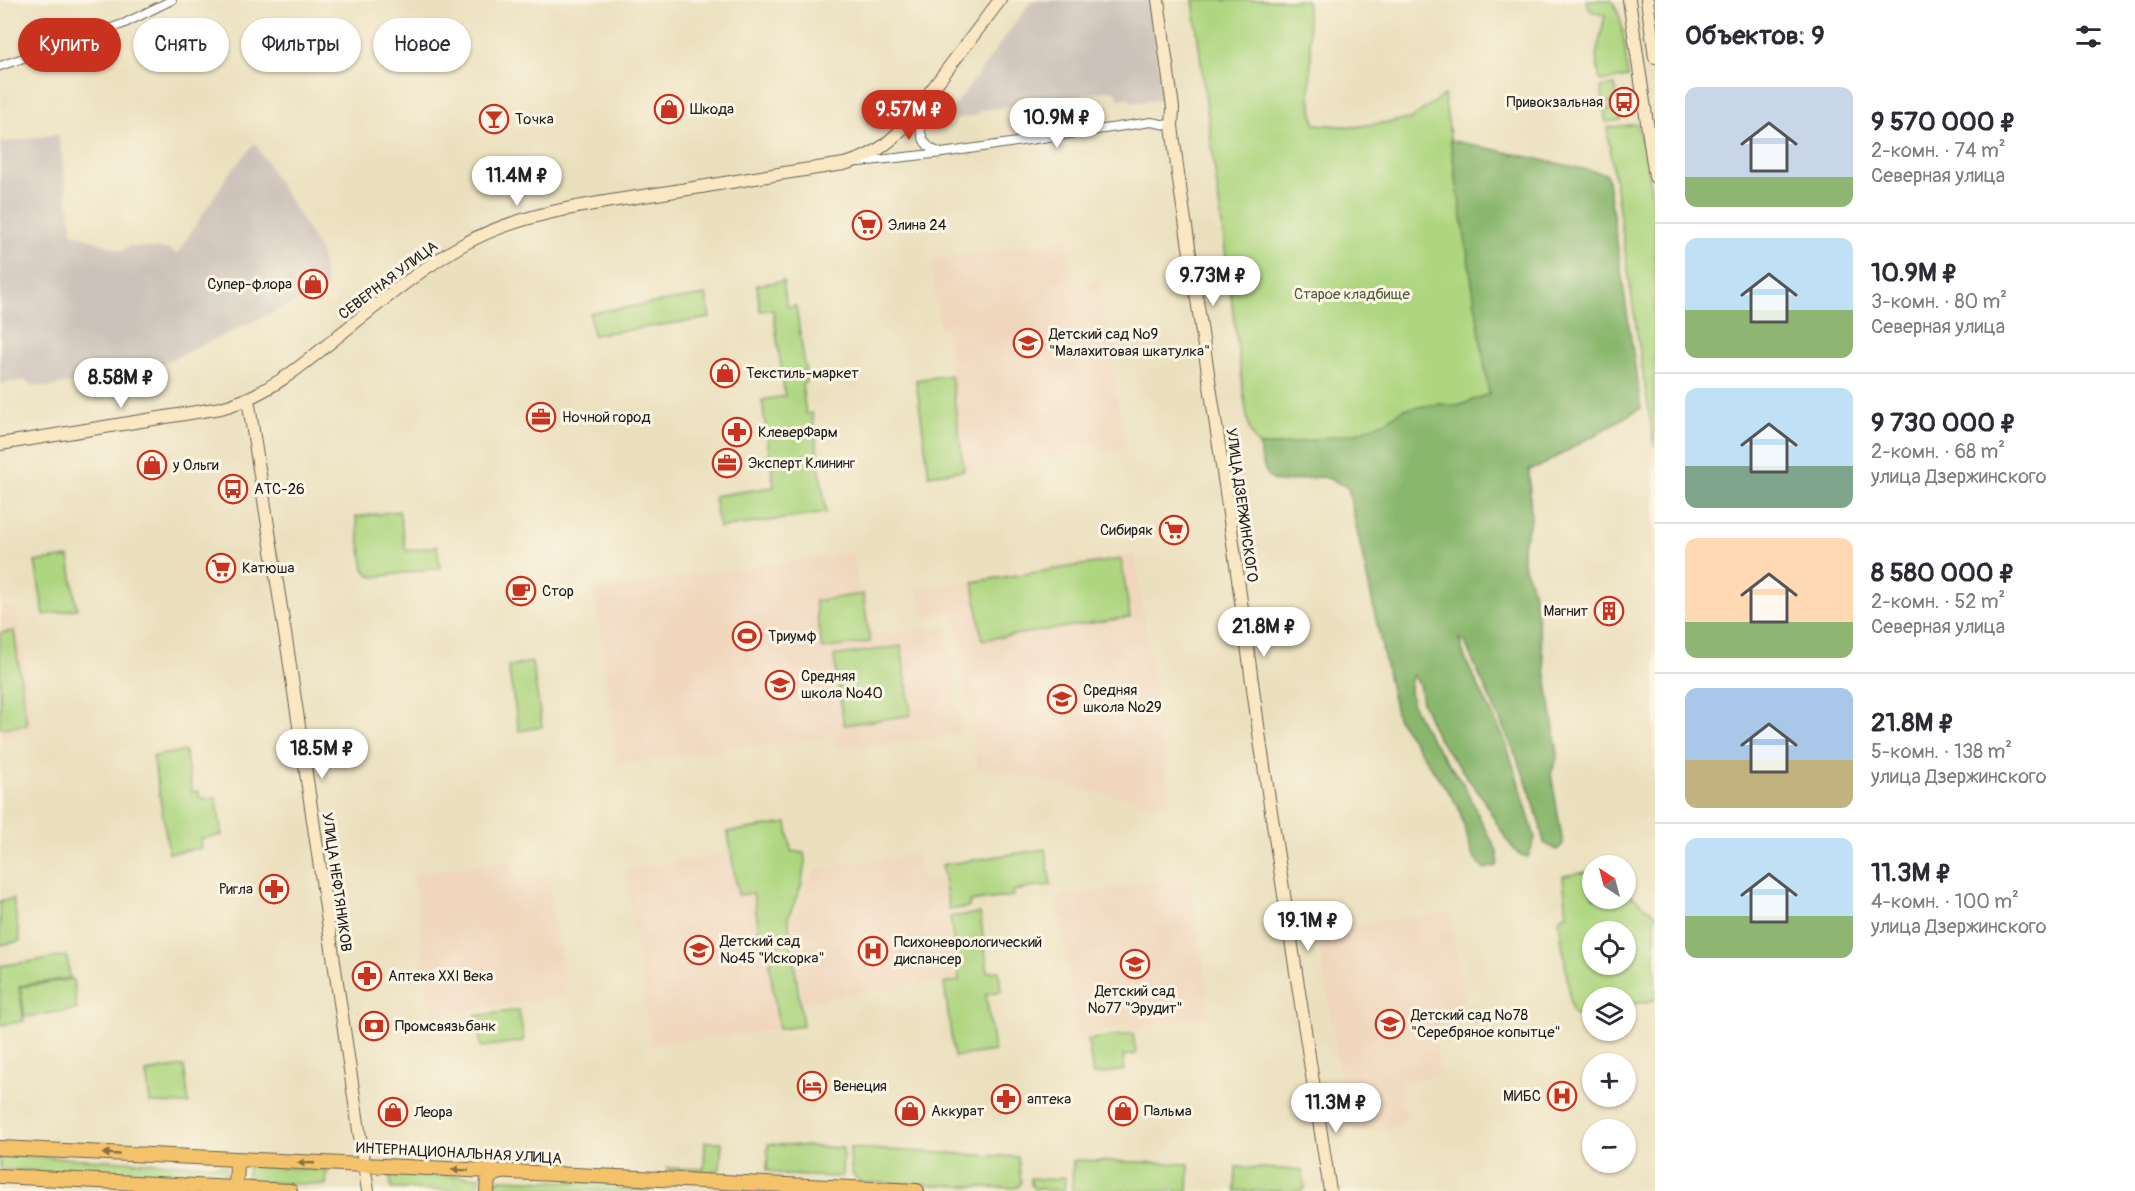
<!DOCTYPE html>
<html lang="ru">
<meta charset="utf-8">
<style>
:root{--surface:#fff;--page:#f2f2f3;--text:#2b2b33;--muted:#7c7c81;--line:#e1e1e2;--accent:#c8321e}
body{margin:0;font-family:Pangolin,sans-serif;background:var(--page);color:var(--text);height:100vh;display:flex;flex-direction:column;font-size:22px;white-space:nowrap}
*{box-sizing:border-box;margin:0}
p{font-size:20px;color:var(--muted)}
.icon{flex:none;width:33px;height:33px;fill:none;stroke:currentColor;stroke-width:2;stroke-linecap:round;stroke-linejoin:round}
.map{position:relative;flex:1;overflow:hidden}
.drawer{display:flex;flex-direction:column;background:var(--surface);width:480px}
.drawer>*{flex:none}
.guide{position:absolute;left:18px;top:18px;width:570px;height:54px;display:flex;gap:12px}
.needle{width:39px;rotate:324deg}
.buttons{position:absolute;left:1582px;top:855px;display:grid;gap:12px}
.buttons a{display:grid;place-items:center;width:54px;height:54px;border-radius:50%;background:var(--surface);box-shadow:0 2px 4px #0004;font-size:30px}
.price{position:absolute;translate:-50% -51px;padding:0 14px;border-radius:21px;background:#fff;color:#222;font-size:20px;line-height:39px;filter:drop-shadow(0 2px 3px #0008)}
.price::after{content:'';position:absolute;left:50%;top:36px;width:18px;height:14px;margin-left:-9px;background:inherit;clip-path:polygon(0 0,100% 0,50% 100%)}
.price.active{background:var(--accent);color:#fff}
ul{padding:0;list-style:none}
li{display:flex;align-items:center;gap:18px;height:150px;padding:0 30px}
li+li{border-top:2px solid var(--line)}
li span{display:grid;place-items:center;flex:none;width:168px;height:120px;border-radius:12px;color:#555}
li>.icon{margin-inline-start:auto}
span .icon{width:72px;height:72px;fill:#fffc;stroke-width:1}
li b{font-size:26px}
h2{display:flex;justify-content:space-between;align-items:center;height:72px;padding:0 30px;font-size:26px}
.pill{padding:0 21px;border-radius:27px;background:var(--surface);box-shadow:0 2px 4px #0004;font-size:21px;line-height:54px}
.pill.active{background:var(--accent);color:#fff}
main{display:flex;flex:1;min-height:0}
.map>svg:first-child{display:block}
.built{fill:#efd6bc}
.industrial{fill:#cdc2b9}
.green{fill:#aed680;stroke:#65794e;stroke-width:1.5;fill-rule:evenodd}
.forest{fill:#8ab76e;stroke:#536a45;stroke-width:1.5}
.lines{fill:none;stroke-linecap:round;stroke-linejoin:round}
.street-casing{stroke:#646155;stroke-width:10}
.secondary-casing{stroke:#646155;stroke-width:14}
.primary-casing{stroke:#646155;stroke-width:16}
.street{stroke:#fff;stroke-width:8}
.secondary{stroke:#fae7c3;stroke-width:12}
.primary{stroke:#f3c26a;stroke-width:14}
.oneway{fill:#886f43}
.labels{text-anchor:middle;stroke-width:6;stroke-linejoin:round;paint-order:stroke}
.poi-label{font-size:15px;fill:#1c1c1c;stroke:#fcf5e5;text-anchor:start}
.street-label{font-size:15px;fill:#1c1c1c;stroke:#fcf5e5}
.park-label{font-size:15px;fill:#4f5d3f;stroke:#fcf5e5}
</style>
<main>
<div class="map">
<svg width="1655" height="1191" viewBox="0 0 1655 1191">
<rect width="100%" height="100%" fill="#fcf5e5"/>
<filter id="ink" filterUnits="userSpaceOnUse"><feTurbulence type="fractalNoise" baseFrequency=".0167" numOctaves="2"/><feDisplacementMap in="SourceGraphic" scale="12" xChannelSelector="R" yChannelSelector="G"/><feConvolveMatrix kernelMatrix="1 2 1 2 8 2 1 2 1" color-interpolation-filters="sRGB"/></filter>
<filter id="wash" filterUnits="userSpaceOnUse"><feTurbulence type="fractalNoise" baseFrequency=".008" numOctaves="4" result="noise"/><feDisplacementMap in="SourceGraphic" scale="24" xChannelSelector="R" yChannelSelector="G"/><feGaussianBlur stdDeviation="1.35" result="paint"/><feColorMatrix in="noise" values="0 0 0 0 0 0 0 0 0 0 0 0 0 0 0 0 0 1.4 0 .05"/><feComposite in="paint" operator="in"/></filter>
<g filter="url(#wash)">
<rect width="100%" height="100%" fill="#ebe0be"/>
<path class="built" d="M1065,240l7,44 27,-4 26,169 -25,4 -2,-10 -24,4 1,7 -110,16 -19,-141h-6l-10,-69z
M853,552l6,39h6l7,45 73,-10 15,108 -122,15 -3,-3 -2,-10 -215,27 -24,-173z
M1135,554l37,254 -195,-41 -22,-154 -32,4 -5,-28z
M7,605l10,7 18,118 -3,4 -32,5v-133z
M731,854l7,41 15,-2 9,57 10,-1 2,12 -5,1 10,67 -128,17 -26,-177z
M918,854l4,28 19,-2 15,100 -130,17 -1,2 -23,3 -12,-80 25,-53z
M511,860l5,20 32,-4 19,120 -136,20 -18,-142z
M1190,877l21,139 -133,19 -21,-138z
M1450,912l16,109 -33,6 7,48 -39,6 5,36 -6,9 -44,7 -8,-7 -31,-195z"/>
<path class="industrial" d="M1032,0h117l15,99 -33,4 -1,-6 -12,2 -1,-7h-3l-1,-2 -135,21v4l-22,4 -2,-12z
M58,134l15,99 49,18 7,-5 39,3 9,5 51,-79 27,-32 65,108 7,37 -173,79 -27,10 -23,6 -12,-3 -42,7 -15,-1 -11,-6 -24,4v-241z"/>
<path class="green" d="M1193,0h113l5,51 -1,47 5,26 39,3 56,-8 34,-24 45,299 -31,12 -19,-2 -34,5 -19,12 -29,12 -76,12 -22,1c-12,-13 -12,-32 -15,-49z
M1586,0h25c14,16 14,56 17,77l-28,4 -4,-25 9,-40 -14,-5z
M1615,85l3,16 -11,2 1,7 11,-1 2,11 -15,2 -5,-35z
M1636,124l9,27 10,67 -1,229 -47,-319z
M783,281l4,26 9,-1 11,76 -5,2 4,30 6,-1 14,100 -107,15 -5,-32 60,-9 -12,-87 23,-4 -12,-86 -13,1 -3,-26z
M706,295l4,23 -117,17 -3,-22z
M951,375l13,95 -35,5 -13,-95z
M399,511l7,40 31,-5 3,22 -66,9 -5,-2 -5,-6 -8,-52z
M69,557l8,52 -33,6 -9,-53z
M1121,559l9,58 -148,23 -9,-58z
M863,594l7,48 -48,7 -7,-48z
M14,631l13,94 -27,3v-95z
M901,646l10,69 -67,10 -10,-69z
M532,662l10,65 -23,4 -11,-65z
M185,751l7,41 7,-1 1,8 16,-2 6,38 -22,4 1,9 -32,5 -16,-97z
M787,823l4,28 13,2 1,9 -4,24 -13,32 15,108 -24,3 -10,-67 4,-1 -1,-12 -10,1 -9,-57 -15,2 -10,-63z
M1045,849l6,36 -38,6v5l-44,6v5l-20,3 -7,-45z
M1584,872l9,1v25h33v-6l29,22v86l-29,5v-7h-33v17l-14,2 -7,-5 -13,-91 3,-6 5,-1 -4,-38zM1593,932h33v32h-33z
M13,899l7,42 -20,4v-44z
M980,913l8,59 11,-1 2,20 -15,3 8,57 -40,6 -10,-74 15,-2 -9,-64z
M67,956l3,22 -51,8 5,35 -24,4v-59z
M73,979l4,30 -52,8 -5,-30z
M519,1010l5,31 -43,6 -5,-31z
M1133,1033l3,21 -13,2 2,14 -32,5 -5,-35z
M184,1066l5,38 -39,-1 -4,-31z
M705,1142h17l-2,27c-15,5 -39,10 -53,-1l37,1z
M768,1144l75,4 -1,29 -57,-2 -18,-5z
M850,1148l168,9 3,25 -3,5 -5,1 -152,-6c-13,-5 -10,-21 -11,-34z
M0,1155l226,11 -1,16 -225,-13z
M1076,1160l113,4 -1,27h-116l1,-30z
M248,1166l79,4 -1,15 -79,-4z
M1236,1167l66,3 3,18 -4,3h-66z
M389,1173l91,4 -3,10 1,4 -86,-2z
M1059,1177h6l-1,14 -28,-2 -4,-2 -2,-9 28,2z
M501,1179l149,6v6h-153l-1,-9z"/>
<path class="forest" d="M1450,140l157,34 34,234 -102,59 -10,3 2,50 -8,24v19l10,27 25,165 -7,19 12,70 -6,6 -13,-7c-14,-72 -52,-134 -79,-201l-6,-3 7,22 38,77 12,36 19,64 -7,19 -10,-3 -12,-15 -25,-43 -44,-59 -15,-35 -3,-18 -6,-9c-16,32 36,85 52,112 7,13 13,28 20,42 6,13 17,22 12,37l-13,3 -11,-12 -15,-51 -61,-88 -49,-230c-8,-4 -18,-11 -27,-11 -38,1 -54,22 -62,-31l22,-1 76,-12 29,-12 18,-12 35,-5 19,2 31,-12z"/>
</g>
<g filter="url(#ink)">
<g class="lines">
<g class="street-casing">
<path id="street" d="M0,66l123,-42 49,-24
M922,105c-3,19 -5,40 17,47
M859,162l83,-9 209,-31 21,4"/>
</g>
<g class="secondary-casing">
<path id="secondary" d="M1158,0l15,108 -1,18 6,48 48,318 35,255 69,444
M1629,0l26,177
M1647,0l8,57
M248,399l40,253 80,539
M0,444l221,-36c48,-13 84,-45 122,-76 39,-31 77,-63 121,-88 62,-34 137,-41 205,-52 59,-9 117,-20 175,-28 24,-6 41,-17 58,-35l98,-129"/>
</g>
<g class="primary-casing">
<path id="primary" d="M0,1148l917,43
M0,1176l290,15
M236,1189l1,-29
M487,1191l1,-12 6,-5 8,-2"/>
</g>
<use href="#street" class="street"/>
<use href="#secondary" class="secondary"/>
<use href="#primary" class="primary"/>
</g>
<defs><path id="oneway-solid" d="M-6-.8H1V-3.2L6.5 0L1 3.2V.8H-6Z" transform="scale(1.5)"/></defs>
<g class="oneway">
<use href="#oneway-solid" transform="translate(111 1154) rotate(-177)"/>
<use href="#oneway-solid" transform="translate(306 1163) rotate(-178)"/>
<use href="#oneway-solid" transform="translate(460 1170) rotate(-177)"/>
</g>
</g>
<defs>
<g id="bus-ring" transform="scale(1.5)"><circle r="9.5" fill="#fcf5e5" stroke="#c8321e" stroke-width="1.5"/><path d="M-5-6H5V4H4V6H2V4H-2V6H-4V4H-5ZM-3.5-4V0h7V-4ZM-3.5 1.2v1.5H-2V1.2ZM2 1.2v1.5H3.5V1.2Z" fill="#c8321e"/></g>
<g id="shop-ring" transform="scale(1.5)"><circle r="9.5" fill="#fcf5e5" stroke="#c8321e" stroke-width="1.5"/><path d="M-5-2.5h2.3a2.7 3.5 0 0 1 5.4 0H5L5.5 6h-11ZM-1.5-2.5h3a1.5 2.3 0 0 0-3 0Z" fill="#c8321e"/></g>
<g id="bar-ring" transform="scale(1.5)"><circle r="9.5" fill="#fcf5e5" stroke="#c8321e" stroke-width="1.5"/><path d="M-6-5H6L.8 .8V4.5H3.5V6h-7V4.5H-.8V.8Z" fill="#c8321e"/></g>
<g id="supermarket-ring" transform="scale(1.5)"><circle r="9.5" fill="#fcf5e5" stroke="#c8321e" stroke-width="1.5"/><path d="M-6-5.5h2.5l.6 2H6L4.5 2H-2.5L-4.4-4H-6ZM-1.5 3.2a1.3 1.3 0 1 0 .1 0ZM3 3.2a1.3 1.3 0 1 0 .1 0Z" fill="#c8321e"/></g>
<g id="school-ring" transform="scale(1.5)"><circle r="9.5" fill="#fcf5e5" stroke="#c8321e" stroke-width="1.5"/><path d="M0-5L7-2L0 1L-7-2ZM-4 1L0 2.5L4 1V4Q0 6-4 4Z" fill="#c8321e"/></g>
<g id="office-ring" transform="scale(1.5)"><circle r="9.5" fill="#fcf5e5" stroke="#c8321e" stroke-width="1.5"/><path d="M-6-3h4V-5.5h4V-3h4V5H-6ZM-1-4.5V-3h2v-1.5ZM-6 0V1H6V0Z" fill="#c8321e"/></g>
<g id="pharmacy-ring" transform="scale(1.5)"><circle r="9.5" fill="#fcf5e5" stroke="#c8321e" stroke-width="1.5"/><path d="M-2-6h4v4h4v4h-4v4h-4v-4h-4v-4h4Z" fill="#c8321e"/></g>
<g id="cafe-ring" transform="scale(1.5)"><circle r="9.5" fill="#fcf5e5" stroke="#c8321e" stroke-width="1.5"/><path d="M-5.5-4.5H6V0H3Q3 3.5 0 3.5H-2.5Q-5.5 3.5-5.5 0ZM3-3.2v2h1.7v-2ZM-6 4.5H4V6H-6Z" fill="#c8321e"/></g>
<g id="building-ring" transform="scale(1.5)"><circle r="9.5" fill="#fcf5e5" stroke="#c8321e" stroke-width="1.5"/><path d="M-4-6H4V6H1V3H-1V6H-4ZM-2.5-4.3h1.7v1.8h-1.7ZM.8-4.3h1.7v1.8H.8ZM-2.5-1h1.7V.8h-1.7ZM.8-1h1.7V.8H.8Z" fill="#c8321e"/></g>
<g id="stadium-ring" transform="scale(1.5)"><circle r="9.5" fill="#fcf5e5" stroke="#c8321e" stroke-width="1.5"/><path d="M0-5a6.5 5 0 1 0 0 10a6.5 5 0 1 0 0-10ZM-3.5-1.8h7v3.6h-7Z" fill="#c8321e"/></g>
<g id="hospital-ring" transform="scale(1.5)"><circle r="9.5" fill="#fcf5e5" stroke="#c8321e" stroke-width="1.5"/><path d="M-5-5h3v3.5h4V-5h3V5h-3V1.5h-4V5h-3Z" fill="#c8321e"/></g>
<g id="bank-ring" transform="scale(1.5)"><circle r="9.5" fill="#fcf5e5" stroke="#c8321e" stroke-width="1.5"/><path d="M-6-4H6V4H-6ZM0-2.3a2.3 2.3 0 1 0 0 4.6a2.3 2.3 0 1 0 0-4.6Z" fill="#c8321e"/></g>
<g id="hotel-ring" transform="scale(1.5)"><circle r="9.5" fill="#fcf5e5" stroke="#c8321e" stroke-width="1.5"/><path d="M-6-4.5h1.5V1H6V5H4.5V3h-9V5H-6ZM-4 0a1.8 1.8 0 1 1 3.6 0ZM.5 0V-2.5h3Q6-2.5 6 0Z" fill="#c8321e"/></g>
</defs>
<g fill-rule="evenodd">
<use href="#bus-ring" x="1624" y="102"/>
<use href="#shop-ring" x="669" y="109"/>
<use href="#bar-ring" x="494" y="119"/>
<use href="#supermarket-ring" x="867" y="225"/>
<use href="#shop-ring" x="313" y="284"/>
<use href="#school-ring" x="1028" y="343"/>
<use href="#shop-ring" x="725" y="373"/>
<use href="#office-ring" x="541" y="417"/>
<use href="#pharmacy-ring" x="737" y="432"/>
<use href="#office-ring" x="727" y="463"/>
<use href="#shop-ring" x="152" y="465"/>
<use href="#bus-ring" x="233" y="489"/>
<use href="#supermarket-ring" x="1174" y="530"/>
<use href="#supermarket-ring" x="221" y="568"/>
<use href="#cafe-ring" x="521" y="591"/>
<use href="#building-ring" x="1609" y="611"/>
<use href="#stadium-ring" x="747" y="636"/>
<use href="#school-ring" x="780" y="685"/>
<use href="#school-ring" x="1062" y="699"/>
<use href="#pharmacy-ring" x="274" y="889"/>
<use href="#school-ring" x="699" y="950"/>
<use href="#hospital-ring" x="873" y="951"/>
<use href="#school-ring" x="1135" y="964"/>
<use href="#pharmacy-ring" x="367" y="976"/>
<use href="#school-ring" x="1390" y="1024"/>
<use href="#bank-ring" x="374" y="1026"/>
<use href="#hotel-ring" x="812" y="1086"/>
<use href="#hospital-ring" x="1562" y="1096"/>
<use href="#pharmacy-ring" x="1006" y="1099"/>
<use href="#shop-ring" x="910" y="1111"/>
<use href="#shop-ring" x="1123" y="1111"/>
<use href="#shop-ring" x="393" y="1112"/>
</g>
<g class="labels">
<g class="poi-label">
<text x="1603" y="107" text-anchor="end">Привокзальная</text>
<text x="690" y="114">Шкода</text>
<text x="515" y="124">Точка</text>
<text x="888" y="230">Элина 24</text>
<text x="292" y="289" text-anchor="end">Супер-флора</text>
<text x="1049" y="339">Детский сад №9<tspan x="1049" dy="17">"Малахитовая шкатулка"</tspan></text>
<text x="746" y="378">Текстиль-маркет</text>
<text x="562" y="422">Ночной город</text>
<text x="758" y="437">КлеверФарм</text>
<text x="748" y="468">Эксперт Клининг</text>
<text x="173" y="470">у Ольги</text>
<text x="254" y="494">АТС-26</text>
<text x="1153" y="535" text-anchor="end">Сибиряк</text>
<text x="242" y="573">Катюша</text>
<text x="542" y="596">Стор</text>
<text x="1588" y="616" text-anchor="end">Магнит</text>
<text x="768" y="641">Триумф</text>
<text x="801" y="681">Средняя<tspan x="801" dy="17">школа №40</tspan></text>
<text x="1083" y="695">Средняя<tspan x="1083" dy="17">школа №29</tspan></text>
<text x="253" y="894" text-anchor="end">Ригла</text>
<text x="720" y="946">Детский сад<tspan x="720" dy="17">№45 "Искорка"</tspan></text>
<text x="894" y="947">Психоневрологический<tspan x="894" dy="17">диспансер</tspan></text>
<text x="388" y="981">Аптека XXI Века</text>
<text x="1135" y="996" text-anchor="middle">Детский сад<tspan x="1135" dy="17">№77 "Эрудит"</tspan></text>
<text x="1411" y="1020">Детский сад №78<tspan x="1411" dy="17">"Серебряное копытце"</tspan></text>
<text x="395" y="1031">Промсвязьбанк</text>
<text x="833" y="1091">Венеция</text>
<text x="1541" y="1101" text-anchor="end">МИБС</text>
<text x="1027" y="1104">аптека</text>
<text x="931" y="1116">Аккурат</text>
<text x="1144" y="1116">Пальма</text>
<text x="414" y="1117">Леора</text>
</g>
<g class="street-label">
<text transform="translate(388 280) rotate(-37)" y="5">СЕВЕРНАЯ УЛИЦА</text>
<text transform="translate(1242 505) rotate(82)" y="5">УЛИЦА ДЗЕРЖИНСКОГО</text>
<text transform="translate(337 882) rotate(82)" y="5">УЛИЦА НЕФТЯНИКОВ</text>
<text transform="translate(459 1153) rotate(3)" y="5">ИНТЕРНАЦИОНАЛЬНАЯ УЛИЦА</text>
</g>
<g class="park-label">
<text x="1352" y="299">Старое кладбище</text>
</g>
</g>
</svg>
<div class="buttons">
<a><svg class="needle" viewBox="-14 -14 28 28"><path d="M0-13l5 13h-10z" fill="#e53935"/><path d="M0 13l5-13h-10z" fill="#7c7c81"/></svg></a>
<a><svg class="icon" aria-label="locate" viewBox="0 0 24 24"><circle cx="12" cy="12" r="6"/><path d="M12 2v4M12 18v4M2 12h4M18 12h4"/></svg></a>
<a><svg class="icon" aria-label="layers" viewBox="0 0 24 24"><path d="M12 4l9 5-9 5-9-5zM3 14l9 5 9-5"/></svg></a>
<a>+</a>
<a>−</a>
</div>
<b class="price active" style="left:909px;top:141px">9.57M ₽</b>
<b class="price" style="left:1057px;top:149px">10.9M ₽</b>
<b class="price" style="left:517px;top:207px">11.4M ₽</b>
<b class="price" style="left:1213px;top:307px">9.73M ₽</b>
<b class="price" style="left:121px;top:409px">8.58M ₽</b>
<b class="price" style="left:1264px;top:658px">21.8M ₽</b>
<b class="price" style="left:322px;top:780px">18.5M ₽</b>
<b class="price" style="left:1308px;top:952px">19.1M ₽</b>
<b class="price" style="left:1336px;top:1134px">11.3M ₽</b>
<div class="guide">
<a class="pill active">Купить</a>
<a class="pill">Снять</a>
<a class="pill">Фильтры</a>
<a class="pill">Новое</a>
</div>
</div>
<section class="drawer">
<h2>Объектов: 9<svg class="icon" aria-label="filters" viewBox="0 0 24 24"><path d="M4 7h16M4 17h16"/><circle cx="9" cy="7" r="2"/><circle cx="15" cy="17" r="2"/></svg></h2>
<ul>
<li><span style="background:linear-gradient(#c9d6e8 75%,#8fb573 0)"><svg class="icon" aria-label="home" viewBox="0 0 24 24"><path d="M3 11l9-7 9 7M6 9v11h12V9"/></svg></span><div><b>9 570 000 ₽</b><p>2-комн. · 74 m²</p><p>Северная улица</p></div></li>
<li><span style="background:linear-gradient(#bfe0f5 60%,#8fb573 0)"><svg class="icon" aria-label="home" viewBox="0 0 24 24"><path d="M3 11l9-7 9 7M6 9v11h12V9"/></svg></span><div><b>10.9M ₽</b><p>3-комн. · 80 m²</p><p>Северная улица</p></div></li>
<li><span style="background:linear-gradient(#bfe0f5 65%,#7fa58c 0)"><svg class="icon" aria-label="home" viewBox="0 0 24 24"><path d="M3 11l9-7 9 7M6 9v11h12V9"/></svg></span><div><b>9 730 000 ₽</b><p>2-комн. · 68 m²</p><p>улица Дзержинского</p></div></li>
<li><span style="background:linear-gradient(#ffd9b3 70%,#8fb573 0)"><svg class="icon" aria-label="home" viewBox="0 0 24 24"><path d="M3 11l9-7 9 7M6 9v11h12V9"/></svg></span><div><b>8 580 000 ₽</b><p>2-комн. · 52 m²</p><p>Северная улица</p></div></li>
<li><span style="background:linear-gradient(#a9c7e8 60%,#c2b280 0)"><svg class="icon" aria-label="home" viewBox="0 0 24 24"><path d="M3 11l9-7 9 7M6 9v11h12V9"/></svg></span><div><b>21.8M ₽</b><p>5-комн. · 138 m²</p><p>улица Дзержинского</p></div></li>
<li><span style="background:linear-gradient(#bfe0f5 65%,#8fb573 0)"><svg class="icon" aria-label="home" viewBox="0 0 24 24"><path d="M3 11l9-7 9 7M6 9v11h12V9"/></svg></span><div><b>11.3M ₽</b><p>4-комн. · 100 m²</p><p>улица Дзержинского</p></div></li>
</ul>
</section>
</main>
